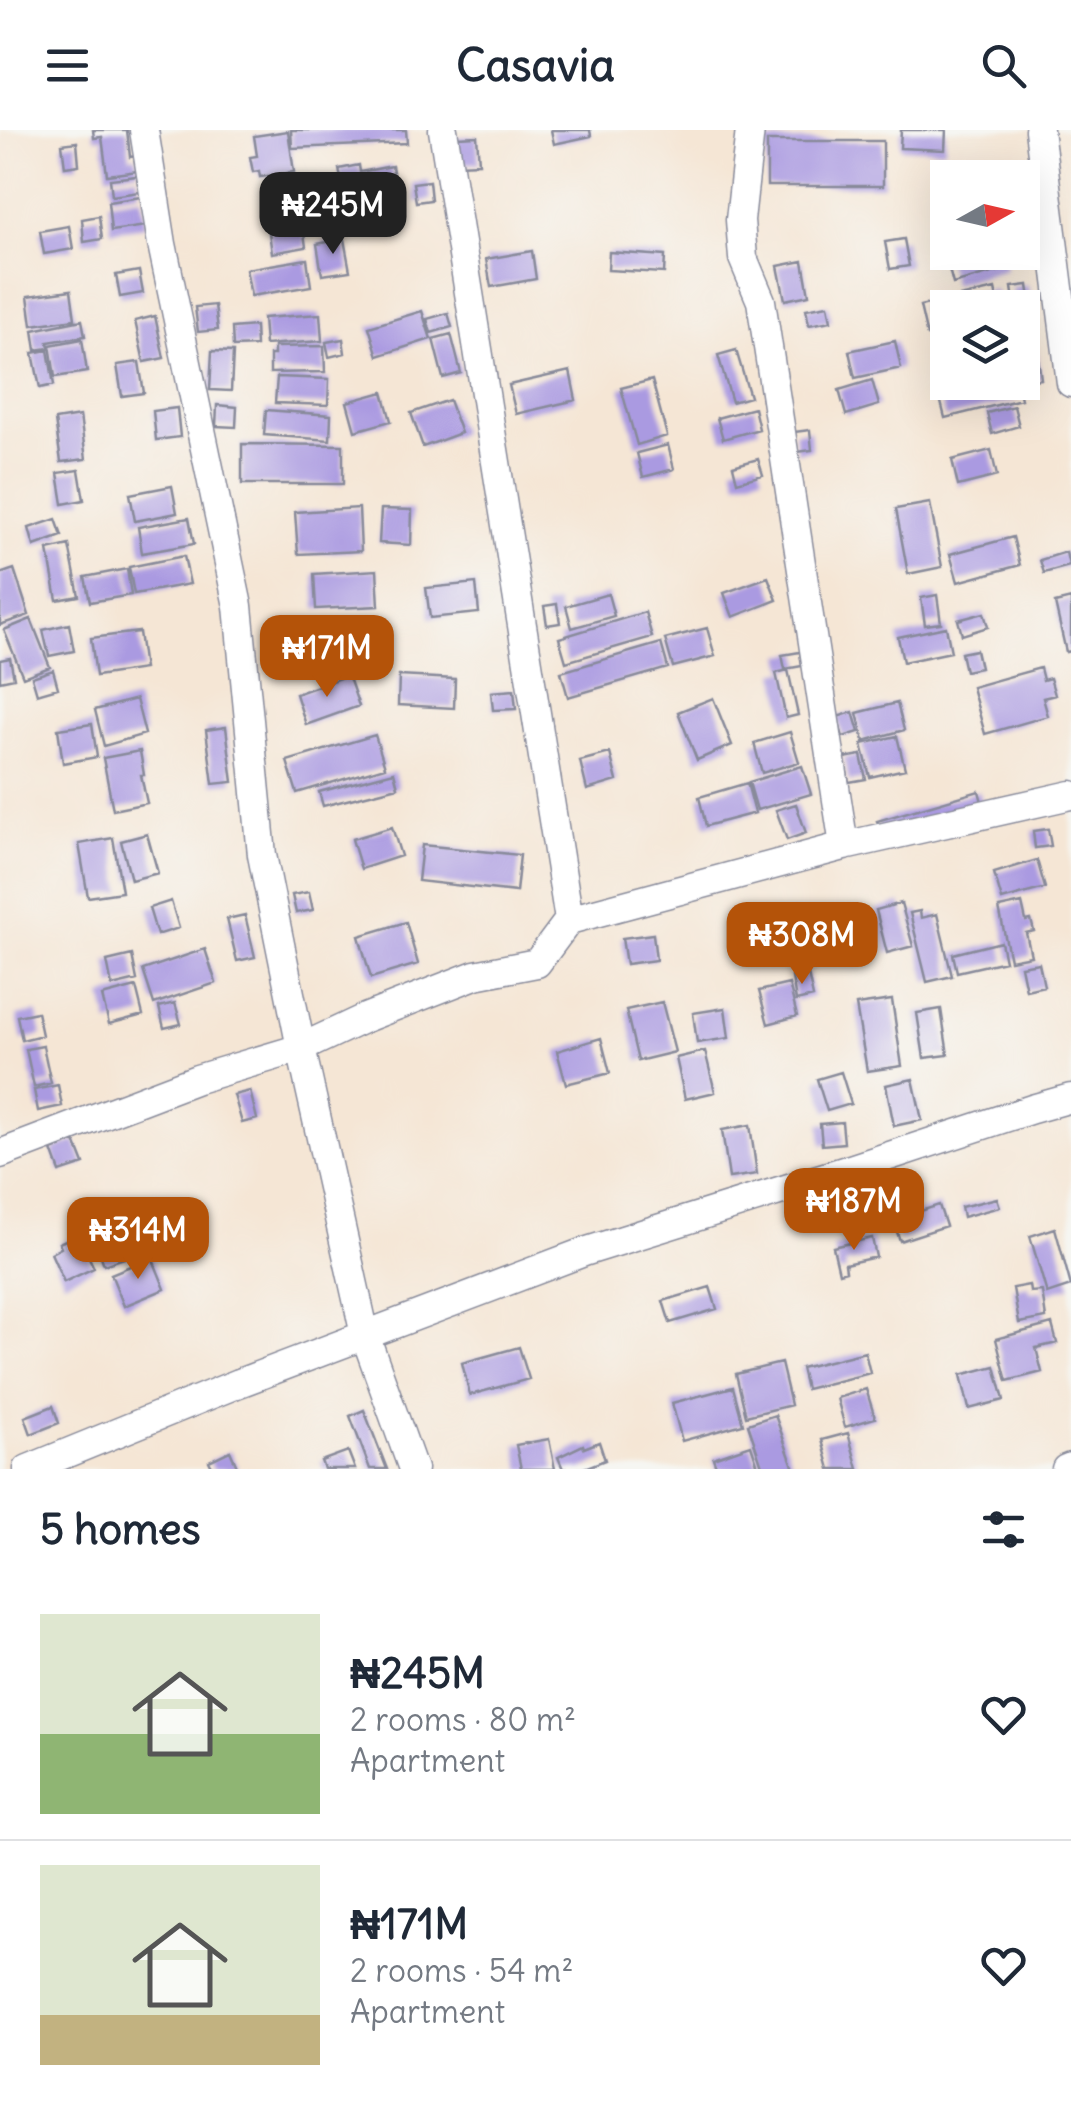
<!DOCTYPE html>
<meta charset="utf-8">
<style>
:root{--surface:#fff;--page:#f6f6f7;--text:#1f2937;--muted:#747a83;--line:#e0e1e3;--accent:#b45309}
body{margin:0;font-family:Delius,sans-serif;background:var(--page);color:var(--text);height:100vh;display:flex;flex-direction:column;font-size:38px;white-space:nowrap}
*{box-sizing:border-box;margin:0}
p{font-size:32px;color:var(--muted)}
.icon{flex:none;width:55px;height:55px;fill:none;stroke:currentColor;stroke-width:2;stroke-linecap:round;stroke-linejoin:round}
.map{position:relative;height:1339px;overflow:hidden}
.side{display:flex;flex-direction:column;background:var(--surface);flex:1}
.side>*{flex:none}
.needle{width:65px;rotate:82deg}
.controls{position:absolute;left:930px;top:30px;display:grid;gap:20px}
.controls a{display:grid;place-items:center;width:110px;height:110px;border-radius:0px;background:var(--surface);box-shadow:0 10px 40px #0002;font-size:50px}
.price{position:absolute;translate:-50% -85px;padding:0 22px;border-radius:20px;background:var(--accent);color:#fff;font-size:32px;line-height:65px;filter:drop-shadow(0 2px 5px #0008)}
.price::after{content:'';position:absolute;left:50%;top:60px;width:30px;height:22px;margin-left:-15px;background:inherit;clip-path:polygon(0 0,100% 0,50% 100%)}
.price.on{background:#222;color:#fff}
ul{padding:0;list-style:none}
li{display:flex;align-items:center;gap:30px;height:250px;padding:0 40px}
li+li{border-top:2px solid var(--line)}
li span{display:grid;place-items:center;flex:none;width:280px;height:200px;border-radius:0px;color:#555}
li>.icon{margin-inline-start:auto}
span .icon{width:120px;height:120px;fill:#fffc;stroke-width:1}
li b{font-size:42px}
h2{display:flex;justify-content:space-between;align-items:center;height:120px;padding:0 40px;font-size:42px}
header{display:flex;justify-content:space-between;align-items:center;height:130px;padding:0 40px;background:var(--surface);font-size:45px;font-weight:700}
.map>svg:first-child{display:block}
.building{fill:#aa9ae1}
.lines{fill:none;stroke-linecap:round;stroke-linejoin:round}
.minor-casing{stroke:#888a9a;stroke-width:31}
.minor{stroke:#fff;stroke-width:28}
</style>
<header><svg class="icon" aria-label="menu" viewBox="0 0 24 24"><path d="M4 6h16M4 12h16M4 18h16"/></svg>Casavia<svg class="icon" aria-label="search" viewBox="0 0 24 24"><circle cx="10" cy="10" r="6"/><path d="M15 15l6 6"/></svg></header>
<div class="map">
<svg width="1071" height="1339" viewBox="0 0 1071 1339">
<rect width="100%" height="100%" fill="#f6f6f2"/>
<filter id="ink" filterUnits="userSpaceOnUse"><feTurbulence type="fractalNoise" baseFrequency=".01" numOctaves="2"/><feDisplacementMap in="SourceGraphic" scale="20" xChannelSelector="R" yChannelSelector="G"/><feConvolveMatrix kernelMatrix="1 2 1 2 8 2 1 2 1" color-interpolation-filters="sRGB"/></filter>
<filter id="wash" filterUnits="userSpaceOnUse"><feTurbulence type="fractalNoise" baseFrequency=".0048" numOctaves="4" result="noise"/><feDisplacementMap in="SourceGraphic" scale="40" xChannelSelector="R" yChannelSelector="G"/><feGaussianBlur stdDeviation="2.25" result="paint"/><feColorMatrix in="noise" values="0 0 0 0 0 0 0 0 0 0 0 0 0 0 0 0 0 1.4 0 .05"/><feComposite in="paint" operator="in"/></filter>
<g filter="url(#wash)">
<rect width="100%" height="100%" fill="#f5e6d5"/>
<g id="blocks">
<path class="building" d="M93,0h34l3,27 6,-1 2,15 -31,4 -5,-38 -8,1z
M291,0h115l1,13 -115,5z
M551,0h39l1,6 -37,8z
M901,0h45l-1,20 -45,-2z
M288,1l6,41 -34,5 -1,-6 -6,1 -3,-15 7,-1 -3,-20z
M477,6l2,27 -21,1 -1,-27z
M767,11h116v45h-116z
M77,12l2,23 -14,2 -3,-23z
M359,35l1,7 32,-6 4,22 -51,10 -6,-29z
M137,46l2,16 -27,4 -2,-17z
M429,51l2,19 -15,2 -3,-19z
M298,61l8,56 -34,6 -5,-34 15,-3 -12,1 -3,-21z
M141,67l5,29 -35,5 -3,-29z
M99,86l3,23 -18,3 -2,-23z
M69,96l4,23 -29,5 -4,-23z
M344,109l6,32 -28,4 -5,-31z
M904,109l5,27 -19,3 -5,-27z
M532,121l4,28 -45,8 -5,-28z
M609,122l56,4 -1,17 -56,-3z
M963,122h38l5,17 -53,15 -7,-26z
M307,129l4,27 -60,10 -5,-27z
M803,131l6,34 -24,5 -7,-34z
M139,141l4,22 -23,4 -4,-22z
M1028,155l13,94 -16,2 -3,-21v-52h-7l-3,-21z
M995,159l4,19h-51v24l-21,4 -7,-30z
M71,160l4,29 -43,6 -4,-29z
M215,175l3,25 -20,2 -3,-25z
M828,175l3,16 -22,4 -3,-16z
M422,181l9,28 -53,17 -9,-29z
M448,183l4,14 -21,6 -4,-14z
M320,184l2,27 -57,4 -2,-27z
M155,186l9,42 -20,4 -9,-41z
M82,190l3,16 -37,6 1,6 -13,2 -3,-20z
M255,196l1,20 -23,1 -1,-19z
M451,204l10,39 -18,5 -10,-39z
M82,209l5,33 -32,5 -5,-32z
M343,209l2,14 -16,4 -3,-15z
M895,211l6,27 -46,10 -6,-27z
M324,216l1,26 -55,1v-18h4v-8z
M48,220l6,35 -14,3 -7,-35z
M736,220l14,47 -18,5 -14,-47z
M212,221l21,1 -2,39 -21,-1z
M139,232l5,31 -22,3 -5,-31z
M570,241l6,29 -60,14 -7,-29z
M277,247l52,2 -1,26 -53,-2z
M652,250l15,56 -30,9 -16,-57z
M872,250l7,25 -33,10 -7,-25z
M950,252h67l4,17 -76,19 -8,-32z
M383,262l8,29 -36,10 -8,-29z
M449,270l12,33 -38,14 -12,-34z
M217,275l20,2 -1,20 -20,-1z
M1014,276l5,20 -27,8 -5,-21z
M177,278l3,29 -24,3 -3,-29z
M754,278l5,21 -36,10 -6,-21z
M266,280l65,5 -1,25 -66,-5z
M80,286l6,43 -25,3 -6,-42z
M810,300l2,20 -15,2 -3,-20z
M242,314l101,1v39h-101z
M668,315l6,24 -31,8 -6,-24z
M991,320l6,26 -39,10 -6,-26z
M758,329l5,16 -26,7 -4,-16z
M79,340l5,30 -21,4 -5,-31z
M172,356l5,27 -42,8 -5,-27z
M930,373l12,64 -34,7 -12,-65z
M359,378l2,43 -63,3 -3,-42z
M381,379l31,1 -1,35 -32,-2z
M189,388l5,26 -52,9 -4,-26z
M56,389l6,17 -28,10 -5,-18z
M1013,407l7,28 -62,17 -8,-28z
M69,415l10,51 -22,4 -9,-50z
M1066,422l3,14 -25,7 -4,-13z
M184,426l6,28 -56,10 -5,-27z
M14,439l15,46 -29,10v-51z
M127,439l4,26 -41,7 -5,-25z
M377,440l2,36 -63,3 -2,-35z
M768,447l9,23 -44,17 -9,-24z
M476,453l3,30 -49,5 -4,-30z
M608,464l6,22 -42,12 -6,-22z
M937,465l4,28 -16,2 -4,-27z
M1071,469v52l-5,1 -11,-49z
M557,474l3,19 -13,2 -3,-19z
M645,482l7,25 -86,25 -7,-24z
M984,483l4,14 -26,8 -4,-15z
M31,489l19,48 -27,10 -19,-47z
M69,494l5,27 -25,5 -6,-26z
M946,497l5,25 -48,10 -5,-25z
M707,498l8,28 -42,11 -8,-28z
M139,502l5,37 -48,7 -5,-38z
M661,513l7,25 -100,29 -7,-25z
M976,520l4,18 -15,3 -4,-18z
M800,522l2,14 -17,3 -3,-14z
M10,528l4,20 -14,3v-21z
M1040,538l3,12 7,-2 5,17 -12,3 5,18 -63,18 -13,-47z
M53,540l5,18 -21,6 -5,-17z
M788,540l10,45 -12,3 -10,-45z
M348,545l11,31 -53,19 -10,-31z
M399,546l56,3 -1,29 -56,-3z
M514,560l2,19 -23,1 -2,-18z
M713,568l19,47 -35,15 -19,-48z
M136,569l9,35 -41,12 -9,-36z
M897,573l7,27 -40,11 -7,-28z
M853,582l6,20 -16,5 -6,-20z
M92,594l5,33 -34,6 -5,-34z
M226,597l7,55 -20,2 -7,-54z
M790,602l9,30 -37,11 -8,-30z
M375,605l10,32 -88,26 -10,-32z
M897,606l8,33 -35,8 -8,-33z
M140,621l4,24h-3l6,28 -34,7 -10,-52z
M610,623l7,28 -30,9 -7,-29z
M861,625l5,24 -17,3 -5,-24z
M802,636l9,28 -54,16 -8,-28z
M394,642l4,15 -75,19 -4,-14z
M747,653l8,30 -49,13 -7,-29z
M979,661l3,11 -101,30 -4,-11z
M796,674l10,29 -19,7 -11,-30z
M392,697l9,29 -40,13 -9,-30z
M1048,699l3,17 -16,2 -2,-17z
M147,704l11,39 -27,7 -10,-39z
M113,708l9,54 -34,5 -9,-53z
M422,715l98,10 -4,37 -98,-11z
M1037,730l8,28 -43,12 -8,-27z
M309,762l4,18 -17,3 -4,-18z
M171,771l8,27 -22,7 -8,-27z
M901,773l12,43 -26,7 -11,-43z
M1022,773l4,18 5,-1 3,11 -8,2 5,23 -21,4 -11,-52z
M920,781l1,7 16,-4 15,62 -25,6 -17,-69z
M795,782l2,8 11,-2 10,47 -28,5 -10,-46 8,-2 -1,-8z
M245,785l10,42 -18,4 -10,-42z
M406,792l12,42 -47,14 -12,-42z
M653,804l3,26 -30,4 -4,-26z
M1001,812l4,19 -48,11 -4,-18z
M205,819l11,34 -62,21 -11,-34z
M132,825l5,25 -25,6 -5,-25z
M1039,833l5,23 -18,4 -5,-24z
M808,844l5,23 -17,4 -4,-24z
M789,854l8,32 -29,8 -9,-33z
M136,857l7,28 -34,9 -7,-28z
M892,870l10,66 -35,5 -11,-66z
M662,872l13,50 -37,9 -12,-51z
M175,873l6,21 -17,4 -5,-21z
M725,878l4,30 -32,5 -4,-30z
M941,879l7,46 -24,3 -7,-45z
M37,882l5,23 -20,5 -5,-24z
M601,908l9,35 -44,11 -9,-33z
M43,916l8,37 -17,4 -8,-38z
M705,921l10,41 -30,7 -9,-41z
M841,942l10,32 -24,7 -10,-32z
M913,949l9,41 -28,6 -8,-41z
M58,955l4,21 -24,5 -4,-21z
M250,961l7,28 -15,4 -8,-28z
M842,992l2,21 -22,2 -2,-21z
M750,995l7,49 -28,4 -7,-48z
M75,1011l9,23 -24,8 -8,-22z
M997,1068l3,9 -37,10 -2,-10z
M939,1075l7,21 -46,15 -7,-21z
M113,1080l17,46 -26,9 -16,-46z
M1055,1098l16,58 -24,8 -17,-58z
M872,1108l4,19 -31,7 1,7 -7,2 -6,-26z
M68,1109l3,6 10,-4 13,27 -30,14 -13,-29 10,-5 -2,-5z
M152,1127l13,32 -41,17 -13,-32z
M1029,1155l1,7 12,-1 4,27 -27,5 -6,-35z
M710,1157l7,22 -47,14 -7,-22z
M1052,1194l5,19 -21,5 6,24 -35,9 -11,-42z
M519,1217l10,32 -59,16 -8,-32z
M865,1222l5,21 -64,16 -5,-21z
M781,1233l10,42 -45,11 -10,-42z
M995,1236l9,34 -35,9 -8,-34z
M733,1257l10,37 -61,17 -10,-38z
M866,1259l9,29 -30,9 -8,-29z
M53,1276l6,17 -28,11 -6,-17z
M364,1280l23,59h-17l-20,-53z
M775,1285l19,54h-31l-15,-45z
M848,1303l10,36h-28l-8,-29z
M549,1309l6,30h-34l-5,-24z
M599,1312l6,18 -23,9h-19l-5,-12 25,-12 1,3z
M751,1315l8,24h-42l-4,-11z
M230,1321l8,18h-25l-4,-8z
M348,1321l7,18h-31l-3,-8z"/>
</g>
</g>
<g filter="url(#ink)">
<use href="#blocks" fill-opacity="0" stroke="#888a9a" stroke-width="2.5"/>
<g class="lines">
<g class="minor-casing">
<path id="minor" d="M144,0l18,114 76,362 24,249 39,193 64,-30 110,-43 62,-12 32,-43 275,-74 227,-51
M443,0l126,790
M750,0l-10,90 3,38 18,43 83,545
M1039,0l32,253
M0,1024l197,-75 104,-31 64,287 48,134
M28,1339l211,-86 345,-131 269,-84 179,-59 39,-11
M1066,1339l5,-2"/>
</g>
<use href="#minor" class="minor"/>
</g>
</g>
</svg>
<div class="controls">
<a><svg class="needle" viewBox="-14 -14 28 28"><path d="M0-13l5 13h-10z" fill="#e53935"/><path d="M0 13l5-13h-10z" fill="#747a83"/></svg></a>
<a><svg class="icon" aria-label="layers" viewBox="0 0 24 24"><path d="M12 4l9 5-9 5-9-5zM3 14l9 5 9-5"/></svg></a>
</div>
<b class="price on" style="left:333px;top:127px">₦245M</b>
<b class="price" style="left:327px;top:570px">₦171M</b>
<b class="price" style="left:802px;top:857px">₦308M</b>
<b class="price" style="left:854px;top:1123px">₦187M</b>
<b class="price" style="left:138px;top:1152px">₦314M</b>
</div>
<section class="side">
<h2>5 homes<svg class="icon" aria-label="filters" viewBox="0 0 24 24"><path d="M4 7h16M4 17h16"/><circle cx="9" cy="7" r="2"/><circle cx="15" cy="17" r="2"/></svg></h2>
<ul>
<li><span style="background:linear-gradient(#dfe7d0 60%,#8fb573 0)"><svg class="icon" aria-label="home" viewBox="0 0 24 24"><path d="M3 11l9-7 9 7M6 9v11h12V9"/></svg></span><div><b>₦245M</b><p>2 rooms · 80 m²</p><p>Apartment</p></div><svg class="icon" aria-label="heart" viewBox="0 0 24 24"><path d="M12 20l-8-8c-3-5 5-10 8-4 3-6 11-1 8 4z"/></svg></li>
<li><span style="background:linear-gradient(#dfe7d0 75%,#c2b280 0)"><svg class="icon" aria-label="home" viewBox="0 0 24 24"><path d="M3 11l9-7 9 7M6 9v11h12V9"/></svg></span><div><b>₦171M</b><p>2 rooms · 54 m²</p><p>Apartment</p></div><svg class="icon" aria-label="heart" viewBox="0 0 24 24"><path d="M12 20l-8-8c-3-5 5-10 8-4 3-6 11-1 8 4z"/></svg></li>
</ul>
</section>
